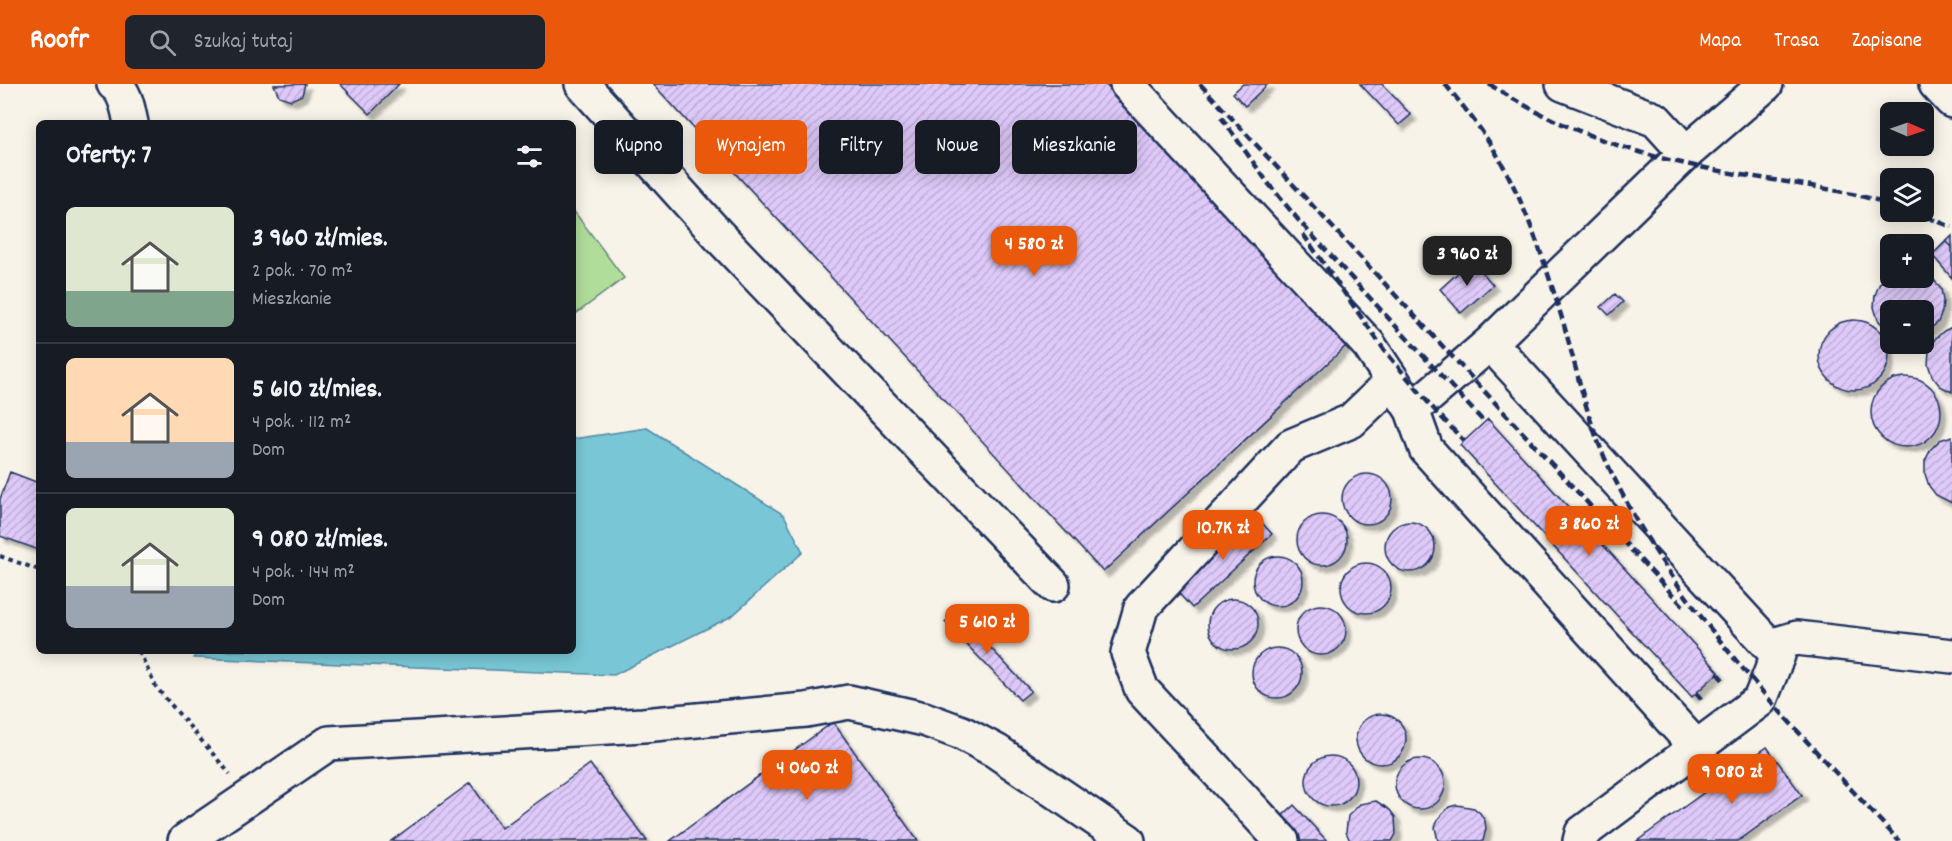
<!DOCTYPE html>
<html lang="pl">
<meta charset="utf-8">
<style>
:root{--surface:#171b24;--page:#20242c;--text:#f1f3f6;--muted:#9ea1a6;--line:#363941;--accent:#ea580c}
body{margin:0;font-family:Dekko,sans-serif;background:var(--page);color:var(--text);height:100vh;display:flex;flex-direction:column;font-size:22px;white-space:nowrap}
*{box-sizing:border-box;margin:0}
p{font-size:20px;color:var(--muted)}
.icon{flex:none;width:33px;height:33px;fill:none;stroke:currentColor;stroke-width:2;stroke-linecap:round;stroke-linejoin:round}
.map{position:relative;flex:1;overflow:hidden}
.drawer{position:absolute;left:36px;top:36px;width:540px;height:534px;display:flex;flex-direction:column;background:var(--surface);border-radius:9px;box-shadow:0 3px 15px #0003}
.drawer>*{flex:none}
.banner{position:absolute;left:594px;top:36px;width:570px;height:54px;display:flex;gap:12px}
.needle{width:39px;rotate:92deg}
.fabs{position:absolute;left:1880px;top:18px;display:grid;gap:12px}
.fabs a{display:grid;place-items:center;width:54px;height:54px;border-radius:9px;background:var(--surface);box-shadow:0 3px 15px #0003;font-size:30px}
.price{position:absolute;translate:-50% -51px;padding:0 14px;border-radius:12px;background:var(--accent);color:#fff;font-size:20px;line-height:39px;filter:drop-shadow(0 2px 3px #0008)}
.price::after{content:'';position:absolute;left:50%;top:36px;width:18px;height:14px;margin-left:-9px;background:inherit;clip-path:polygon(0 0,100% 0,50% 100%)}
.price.on{background:#222;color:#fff}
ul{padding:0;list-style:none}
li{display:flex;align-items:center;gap:18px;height:150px;padding:0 30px}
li+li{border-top:2px solid var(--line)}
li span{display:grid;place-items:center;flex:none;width:168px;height:120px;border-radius:9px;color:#555}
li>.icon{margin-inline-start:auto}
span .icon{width:72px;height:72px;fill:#fffc;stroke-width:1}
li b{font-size:26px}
h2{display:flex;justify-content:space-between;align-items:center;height:72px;padding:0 30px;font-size:26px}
.tag{padding:0 21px;border-radius:9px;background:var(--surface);box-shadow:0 3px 15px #0003;font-size:21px;line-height:54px}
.tag.on{background:var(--accent);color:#fff}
header{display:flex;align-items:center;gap:36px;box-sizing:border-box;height:84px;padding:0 30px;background:var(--accent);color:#fff}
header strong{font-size:28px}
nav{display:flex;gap:33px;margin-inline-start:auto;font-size:21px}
.search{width:420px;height:54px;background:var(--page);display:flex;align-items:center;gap:15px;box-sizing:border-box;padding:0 21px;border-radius:9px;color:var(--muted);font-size:22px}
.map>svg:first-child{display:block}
.pitch{fill:#b1dd9b;stroke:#66867c;stroke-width:1.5}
.water{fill:#79c7d6;stroke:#538aa6;stroke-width:1.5}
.building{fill:url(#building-hatch);stroke:#1b2f5e;stroke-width:1.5;filter:url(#shadow)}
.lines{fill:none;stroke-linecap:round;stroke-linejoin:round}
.minor-casing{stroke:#1b2f5e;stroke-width:38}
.path{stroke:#1b2f5e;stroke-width:4;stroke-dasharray:4.5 4.5;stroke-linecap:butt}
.minor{stroke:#f7f3e8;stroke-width:33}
.rail{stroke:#1b2f5e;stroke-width:4.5;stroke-dasharray:9 4.5;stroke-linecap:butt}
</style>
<header>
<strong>Roofr</strong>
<div class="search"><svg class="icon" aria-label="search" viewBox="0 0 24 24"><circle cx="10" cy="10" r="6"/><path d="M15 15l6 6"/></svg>Szukaj tutaj</div>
<nav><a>Mapa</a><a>Trasa</a><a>Zapisane</a></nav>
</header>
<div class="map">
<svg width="1952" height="757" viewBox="0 0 1952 757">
<defs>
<pattern id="building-hatch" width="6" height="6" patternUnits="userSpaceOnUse" patternTransform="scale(1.5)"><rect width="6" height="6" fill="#dec9f9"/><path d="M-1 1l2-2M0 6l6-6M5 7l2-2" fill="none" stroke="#beadd8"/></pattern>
<filter id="shadow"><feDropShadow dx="5.5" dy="5.5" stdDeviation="1.5" flood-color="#0004"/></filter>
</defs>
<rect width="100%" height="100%" fill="#f7f3e8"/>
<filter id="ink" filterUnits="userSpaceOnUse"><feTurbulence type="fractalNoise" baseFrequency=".0167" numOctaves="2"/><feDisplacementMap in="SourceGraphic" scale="12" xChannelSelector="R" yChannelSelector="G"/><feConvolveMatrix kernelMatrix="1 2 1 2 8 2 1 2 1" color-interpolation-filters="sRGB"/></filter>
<g filter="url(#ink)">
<path class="pitch" d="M573,126l51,68 -51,38z"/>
<path class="water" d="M647,344l137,87 19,37 -71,64 -118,59 -420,-17 1,-7h378v-212z"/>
<path class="building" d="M305,0l-3,11 -11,5 -12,-4 -5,-11z
M340,0h59l-29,30z
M653,0h452l241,262 -243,226z
M1243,0h25l-23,22 -12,-13z
M1360,0h22l29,31 -12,10z
M1952,152v42l-20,-23z
M1946,157l6,6v31l-20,-23z
M1472,176l21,25 -32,28 -21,-24z
M1923,188l11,8 7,9 2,12 -1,11 -4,10 -15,13v-25h-33v22l-12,-12 -4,-13 1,-12 5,-12 10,-9v4h33z
M1615,210l8,8 -14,13 -8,-8z
M1819 271a35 35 0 1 1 70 0a35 35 0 1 1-70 0Z
M1952,243v65l-12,-6 -8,-10 -4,-12 1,-13 6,-12 9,-8z
M1871 328a35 35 0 1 1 70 0a35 35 0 1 1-70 0Z
M1488,335l231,253 -27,25 -232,-252z
M1952,352v67l-16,-8 -7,-9 -4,-12v-13l6,-12 9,-9z
M10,388l29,11v67l-39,-14v-37z
M1342 415a25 25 0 1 1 50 0a25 25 0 1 1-50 0Z
M1254,430l18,20 -80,74 -18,-20z
M1297 456a25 25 0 1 1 50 0a25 25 0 1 1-50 0Z
M1385 463a25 25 0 1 1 50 0a25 25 0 1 1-50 0Z
M1253 497a25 25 0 1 1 50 0a25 25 0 1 1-50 0Z
M1341 504a25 25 0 1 1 50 0a25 25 0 1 1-50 0Z
M1208 540a25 25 0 1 1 50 0a25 25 0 1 1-50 0Z
M1296 546a25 25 0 1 1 50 0a25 25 0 1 1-50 0Z
M956,527l75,80 -11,9 -75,-78z
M1252 589a25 25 0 1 1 50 0a25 25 0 1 1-50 0Z
M1356 655a25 25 0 1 1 50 0a25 25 0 1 1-50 0Z
M833,638l85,119h-248z
M1767,663l35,48 -64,46h-101z
M1306 697a25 25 0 1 1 50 0a25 25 0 1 1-50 0Z
M1395 700a25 25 0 1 1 50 0a25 25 0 1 1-50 0Z
M590,680l57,77h-256l79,-58 32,45z
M1376,717l14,9 5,7 1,17 -4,7h-42l-4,-9 2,-16 12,-12z
M1294,721l33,36h-38l-16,-17z
M1457,721l17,3 6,5 5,8 1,8 -3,12h-45l-3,-14 3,-8 11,-12z"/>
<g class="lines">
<g class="minor-casing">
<path id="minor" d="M114,0c12,8 14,26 17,39
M582,0l136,151 335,350
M1127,0l242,261 43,65 78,-67 196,-190 80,-69
M1563,0l93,36 30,33
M1936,0l16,17
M1490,259l288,312 -18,45 -178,133 -2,8
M1412,326l14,39 271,299
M1770,562l27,-8 155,18
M185,757l144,-98 314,-18 163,-15 43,-8 75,17 38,14 34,18 132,90
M1282,757l-140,-151 -14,-37 13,-45 150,-162 60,-25 42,-40"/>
</g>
<path class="path" d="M0,472l39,14
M139,567l17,36 74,87"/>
<use href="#minor" class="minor"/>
<path class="rail" d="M1200,0l485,524
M1445,0c18,22 36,44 51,69 31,53 50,113 68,172 13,46 23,94 43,138 68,147 184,260 292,378
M1489,0c67,44 143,70 221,85 60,12 121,17 180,35
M1221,33l47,66 32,39 184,200
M1914,128l38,15
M1303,150l82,117 46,55 33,35
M1717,589l6,7
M1696,609l5,6"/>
</g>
</g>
</svg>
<div class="fabs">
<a><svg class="needle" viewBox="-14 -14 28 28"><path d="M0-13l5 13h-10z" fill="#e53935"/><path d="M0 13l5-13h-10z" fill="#9ea1a6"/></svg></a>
<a><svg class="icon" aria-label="layers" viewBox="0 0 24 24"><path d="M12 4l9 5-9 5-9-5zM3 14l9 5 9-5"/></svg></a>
<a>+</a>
<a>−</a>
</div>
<b class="price" style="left:1034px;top:193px">4 580 zł</b>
<b class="price on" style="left:1467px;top:203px">3 960 zł</b>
<b class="price" style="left:1589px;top:473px">3 860 zł</b>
<b class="price" style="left:1223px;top:477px">10.7K zł</b>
<b class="price" style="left:987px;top:571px">5 610 zł</b>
<b class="price" style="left:807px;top:717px">4 060 zł</b>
<b class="price" style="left:1732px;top:721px">9 080 zł</b>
<div class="banner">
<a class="tag">Kupno</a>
<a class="tag on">Wynajem</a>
<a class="tag">Filtry</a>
<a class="tag">Nowe</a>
<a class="tag">Mieszkanie</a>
</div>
<section class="drawer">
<h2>Oferty: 7<svg class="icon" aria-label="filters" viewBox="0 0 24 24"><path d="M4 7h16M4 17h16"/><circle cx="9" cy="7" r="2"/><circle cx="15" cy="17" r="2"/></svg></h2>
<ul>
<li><span style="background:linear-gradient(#dfe7d0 70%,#7fa58c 0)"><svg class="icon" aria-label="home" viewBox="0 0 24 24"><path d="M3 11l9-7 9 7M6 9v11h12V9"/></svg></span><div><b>3 960 zł/mies.</b><p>2 pok. · 70 m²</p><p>Mieszkanie</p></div></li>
<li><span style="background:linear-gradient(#ffd9b3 70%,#9aa5b1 0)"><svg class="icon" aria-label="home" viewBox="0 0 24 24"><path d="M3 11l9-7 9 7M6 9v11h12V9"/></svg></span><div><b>5 610 zł/mies.</b><p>4 pok. · 112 m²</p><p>Dom</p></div></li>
<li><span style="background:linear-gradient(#dfe7d0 65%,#9aa5b1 0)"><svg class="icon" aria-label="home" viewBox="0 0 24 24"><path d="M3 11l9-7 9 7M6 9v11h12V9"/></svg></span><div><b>9 080 zł/mies.</b><p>4 pok. · 144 m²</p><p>Dom</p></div></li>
</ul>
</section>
</div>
